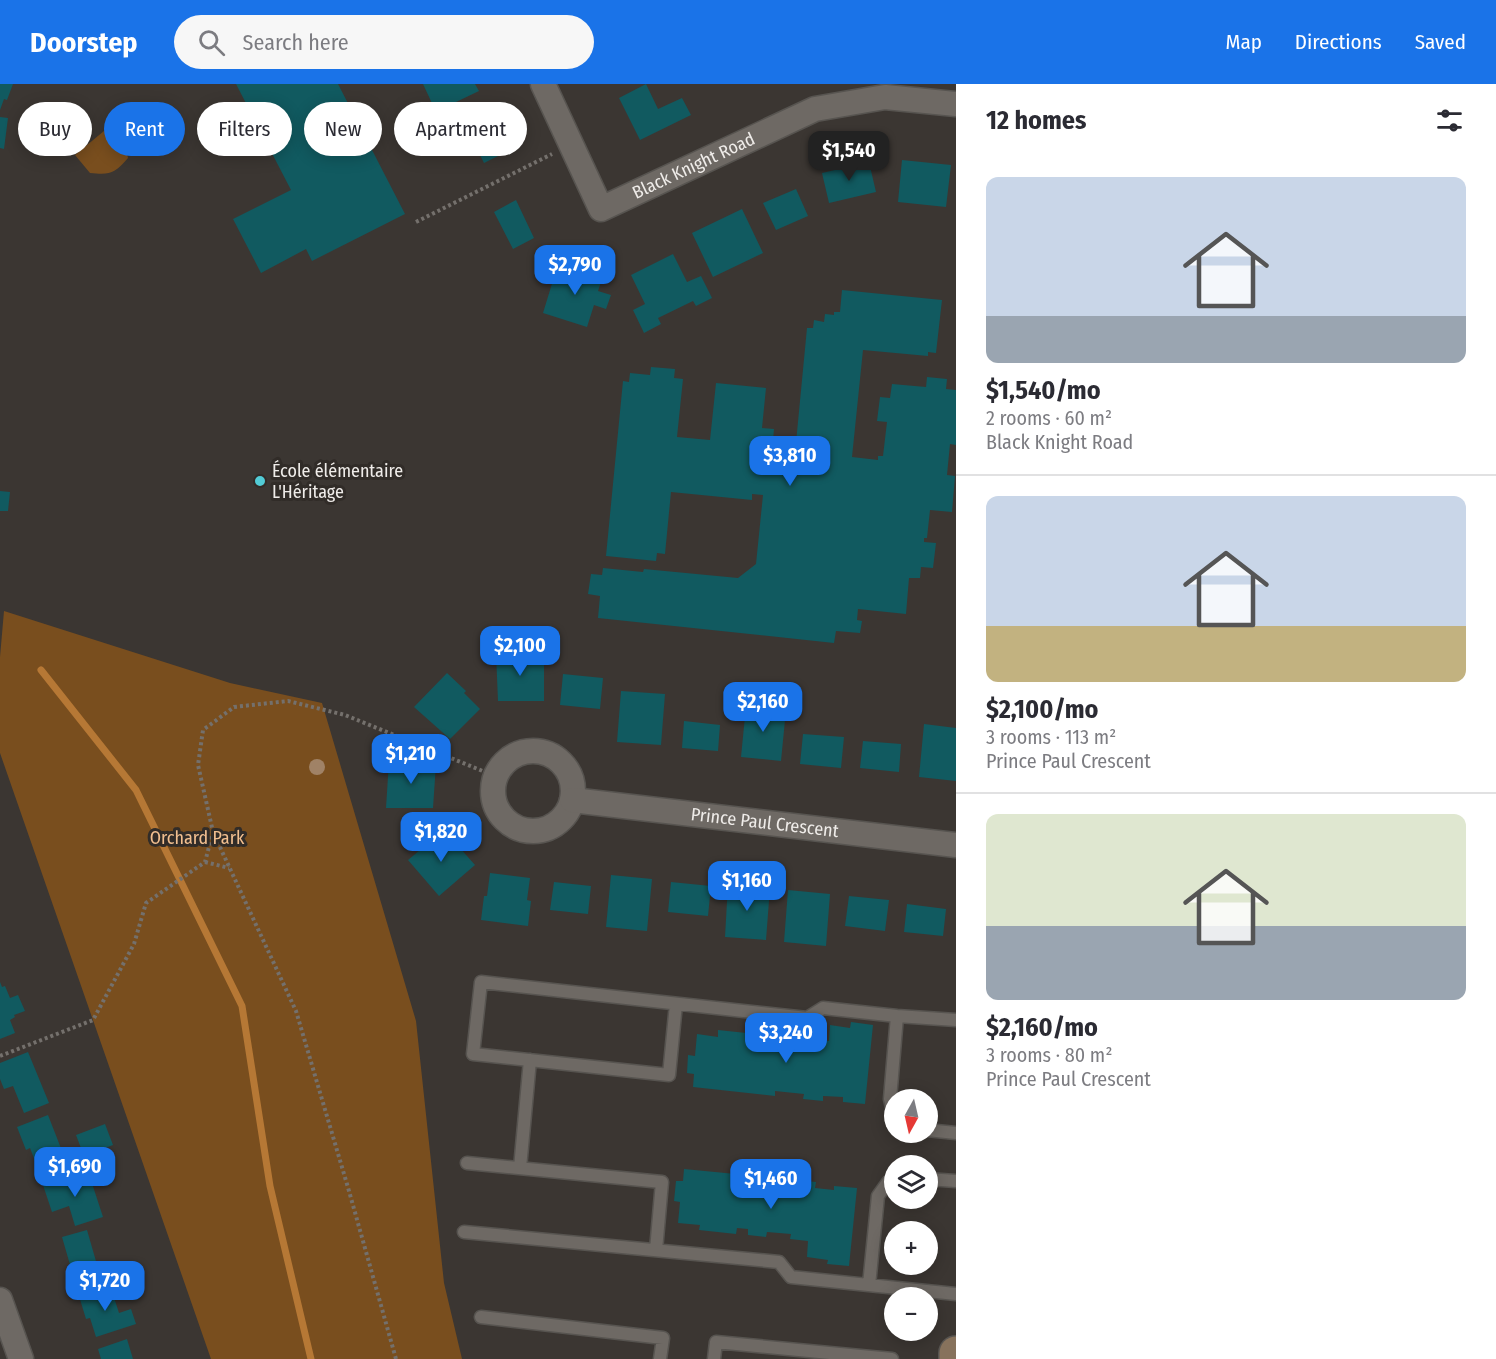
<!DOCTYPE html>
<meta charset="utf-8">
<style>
:root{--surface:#fff;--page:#f7f7f7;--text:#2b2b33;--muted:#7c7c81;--line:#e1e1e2;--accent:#1a73e8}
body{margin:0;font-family:"Fira Sans Condensed",sans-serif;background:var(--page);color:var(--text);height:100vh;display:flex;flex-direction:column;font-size:22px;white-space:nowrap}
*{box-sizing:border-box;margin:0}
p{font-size:20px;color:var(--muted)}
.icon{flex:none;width:33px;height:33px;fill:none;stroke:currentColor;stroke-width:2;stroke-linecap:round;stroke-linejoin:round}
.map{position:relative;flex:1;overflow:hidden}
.sheet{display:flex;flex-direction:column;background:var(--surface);width:540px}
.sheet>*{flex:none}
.hud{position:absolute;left:18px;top:18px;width:570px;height:54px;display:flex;gap:12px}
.needle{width:39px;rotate:188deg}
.fabs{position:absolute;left:884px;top:1005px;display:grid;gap:12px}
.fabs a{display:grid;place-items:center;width:54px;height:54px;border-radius:50%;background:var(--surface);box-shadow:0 3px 15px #0003;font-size:30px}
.price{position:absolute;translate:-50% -51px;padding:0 14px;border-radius:12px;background:var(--accent);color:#fff;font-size:20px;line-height:39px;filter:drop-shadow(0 2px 3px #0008)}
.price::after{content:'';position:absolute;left:50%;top:36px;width:18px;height:14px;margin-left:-9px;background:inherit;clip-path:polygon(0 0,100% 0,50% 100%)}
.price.active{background:#222;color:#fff}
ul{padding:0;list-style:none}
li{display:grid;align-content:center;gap:12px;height:318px;padding:0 30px}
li+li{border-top:2px solid var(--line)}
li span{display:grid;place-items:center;height:186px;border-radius:12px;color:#555}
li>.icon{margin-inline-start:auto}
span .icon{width:108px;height:108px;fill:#fffc;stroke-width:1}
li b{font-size:26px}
h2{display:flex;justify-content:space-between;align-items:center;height:72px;padding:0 30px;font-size:26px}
.pill{padding:0 21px;border-radius:27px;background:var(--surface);box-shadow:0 3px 15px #0003;font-size:21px;line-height:54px}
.pill.active{background:var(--accent);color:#fff}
header{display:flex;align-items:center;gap:36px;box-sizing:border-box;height:84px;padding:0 30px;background:var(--accent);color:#fff}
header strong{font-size:28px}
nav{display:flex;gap:33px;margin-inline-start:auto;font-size:21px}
.search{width:420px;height:54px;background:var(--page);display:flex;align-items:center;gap:15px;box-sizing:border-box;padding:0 21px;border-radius:33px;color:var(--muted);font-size:22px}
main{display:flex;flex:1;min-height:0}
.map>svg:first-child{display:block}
.green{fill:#794e1e}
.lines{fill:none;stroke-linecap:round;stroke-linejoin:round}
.stream{stroke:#b67835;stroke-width:7}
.building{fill:#115a60}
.service-casing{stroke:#575450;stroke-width:15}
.minor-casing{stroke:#575450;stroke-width:27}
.secondary-casing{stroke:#575450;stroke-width:36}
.path{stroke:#74706c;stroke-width:4;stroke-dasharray:3 3;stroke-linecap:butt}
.service{stroke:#6e6964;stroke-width:12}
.minor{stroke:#6e6964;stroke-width:24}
.secondary{stroke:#87725c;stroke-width:33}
.tree{fill:#a08266}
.poi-dot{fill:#52ccd6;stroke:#312c28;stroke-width:2}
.labels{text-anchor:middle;stroke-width:6;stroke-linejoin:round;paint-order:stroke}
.street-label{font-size:18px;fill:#efece9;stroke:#312c28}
.poi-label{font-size:18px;fill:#efece9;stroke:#312c28;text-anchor:start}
.park-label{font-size:18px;fill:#f3c090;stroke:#312c28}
</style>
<header>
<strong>Doorstep</strong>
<div class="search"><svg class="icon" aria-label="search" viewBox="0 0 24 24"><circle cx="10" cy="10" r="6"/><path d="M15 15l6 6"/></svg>Search here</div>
<nav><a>Map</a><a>Directions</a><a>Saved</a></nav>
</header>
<main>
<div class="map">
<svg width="956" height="1275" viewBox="0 0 956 1275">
<rect width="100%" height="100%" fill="#3b3632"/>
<path class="green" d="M110,42l14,15 4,17c-14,16 -18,17 -38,15l-15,-18z
M4,527l226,72 92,20 94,318 28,262 18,76h-251l-211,-606v-96z"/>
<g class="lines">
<path class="stream" d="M41,586l95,120 106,216 28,180 41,173"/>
</g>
<path class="building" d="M0,0h13l-6,16 -3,-1 -4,11z
M236,0h102l67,130 -93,47 -6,-12 -45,24 -28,-54 58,-29z
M423,0h52l4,7 -23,11 5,11 -17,8 -4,-9 -3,2z
M646,0l12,25 24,-11 9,17 -51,25 -21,-42z
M488,30l18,38 -22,11 -19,-38z
M0,33l8,1 -4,31 -4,-1z
M902,76l49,5 -5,42 -48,-5z
M869,78l7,30 -47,11 -7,-30z
M796,105l12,27 -32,14 -13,-27z
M516,116l18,38 -21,11 -19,-37z
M742,125l21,44 -50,24 -21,-44z
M673,170l14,28 14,-6 11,22 -16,8 -3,-5 -35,17 3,6 -17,9 -11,-23 12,-6 -14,-29z
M558,180l44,15 -4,12 13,4 -5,14 -12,-4 -7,22 -44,-14z
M842,206l100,10 -6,53 -8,-1v4l-65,-6 -11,107 26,3v-4h5l4,-34 -10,-1 3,-24 10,1 2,-14 34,3 1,-10 20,2 -1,10 10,1v55l-6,-1 -3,31 8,1 -3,36 -22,-2 -3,28h-3v4l12,1 -3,25 -12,-1 -1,11h-11l-3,36 -48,-5 -1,11 5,1 -2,12 -24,-2 -2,12 -236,-25 2,-22 -12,-2 3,-20 11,1 1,-7 40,4 1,-3 94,9 18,-14 7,-69 -11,-1v6l-81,-8 -6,62 -8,-1 -1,8 -50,-5 17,-175 6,1 1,-9 20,2 1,-8 24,2 -1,9 9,1 -6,58 33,3 6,-57 50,5 -4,40 12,1 -2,22 23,2 12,-125h6l1,-8 10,2 1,-8 9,1v-3h6z
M0,407l10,1 -2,19h-8z
M496,569h48v48h-46z
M447,589l19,18 -2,2 16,16 -30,30 -36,-32z
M563,590l40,4 -3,31 -40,-4z
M621,607l44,3 -4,51 -44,-3z
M746,622l40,4 -5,51 -40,-4z
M684,637l36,4 -2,26 -36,-3z
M924,640l32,4v53l-37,-4z
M803,650l41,3 -3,31 -41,-4z
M863,657l38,3 -2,28 -39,-4z
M389,677l47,3 -3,44h-47z
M444,746l31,35 -36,31 -31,-36z
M490,789l40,5 -3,22 4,1 -3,25 -47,-6 3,-24h3z
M611,791l41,4 -5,52 -41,-4z
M554,798l37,4 -3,28 -38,-4z
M671,798l40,4 -3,30 -40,-4z
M728,800l42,4 -4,52 -41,-3z
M788,806l42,4 -4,52 -42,-4z
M849,812l40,4 -4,31 -40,-5z
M907,820l39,5 -3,27 -39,-4z
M0,898l2,5 3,-1 5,12 8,-3 7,16 -11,4 1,2 -5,3 5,13 -15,6z
M851,938l22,3 -8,79 -22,-2v-5l-20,-1v5l-20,-2 1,-5 -29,-3v5l-82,-9 1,-13 -7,-1 1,-18 7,1 2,-22 21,3v-7l38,4 -1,6 12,1v-6l19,2 -1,6 23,2v-6l21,2 1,-16 20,3z
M28,968l21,51 -25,10 -11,-27 -9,3 -4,-10v-16z
M48,1031l16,41 -27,10 -7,-18 -4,2 -9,-23z
M105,1040l8,21 -29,11 -8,-21z
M684,1085l82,8v5l28,4 1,-6 21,2 -1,6 19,2v-4l23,2 -8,78 -22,-2 1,-4 -21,-3 1,-16 -18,-2 1,-5 -24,-2 -1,5 -18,-2v-6l-11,-1 -1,6 -37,-4 1,-5 -22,-2 2,-21 -6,-1 2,-20h7z
M88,1087l15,46 -28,9 -6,-20 -17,6 -9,-27z
M87,1146l13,45 -25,7 -13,-45z
M110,1201l9,28 12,-4 5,15 -40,13 -6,-19 -4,1 -7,-23z
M127,1255l6,20h-32l-3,-10z"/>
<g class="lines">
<g class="service-casing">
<path id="service" d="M676,920l-7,71 -196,-21 8,-72 326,36 16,-10 74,8 59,4
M894,1032l-4,-17 7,-83
M927,1046l29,3
M467,1079l195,19 -6,68
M520,1084l10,-108
M927,1095l29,2
M464,1148l315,30 12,15 165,17
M869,1201l9,-89 10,-14 6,-2
M481,1233l182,21 -3,21
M714,1275l2,-17 176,17"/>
</g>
<g class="minor-casing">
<g id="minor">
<path id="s1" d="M543,0l58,125 214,-100 70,-12 71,7"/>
<circle cx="533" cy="707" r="40"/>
<path id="s2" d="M572,716l384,45"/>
<path d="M0,1216l21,59"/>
</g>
</g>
<g class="secondary-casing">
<path id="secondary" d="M956,1275v-6"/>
</g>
<path class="path" d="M416,138l136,-68
M205,778l24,6
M0,972l93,-36 41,-76 12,-41 59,-41 8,-30
M396,1275l-47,-168 -53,-180 -83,-179 -15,-67 5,-35 31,-23 54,-6 57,14 150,61"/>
<use href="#service" class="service"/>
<use href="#minor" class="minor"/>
<use href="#secondary" class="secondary"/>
</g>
<circle class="tree" cx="317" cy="683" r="8"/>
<circle class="poi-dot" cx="260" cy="397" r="6"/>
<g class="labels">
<g class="street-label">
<text dy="6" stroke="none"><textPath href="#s1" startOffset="240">Black Knight Road</textPath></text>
<text dy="6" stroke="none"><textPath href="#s2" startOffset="194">Prince Paul Crescent</textPath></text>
</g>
<g class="poi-label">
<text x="272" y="393">École élémentaire<tspan x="272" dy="21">L'Héritage</tspan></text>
</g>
<g class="park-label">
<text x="197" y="760">Orchard Park</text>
</g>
</g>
</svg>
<div class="fabs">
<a><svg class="needle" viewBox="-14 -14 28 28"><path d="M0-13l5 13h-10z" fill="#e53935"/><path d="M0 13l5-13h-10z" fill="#7c7c81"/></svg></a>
<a><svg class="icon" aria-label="layers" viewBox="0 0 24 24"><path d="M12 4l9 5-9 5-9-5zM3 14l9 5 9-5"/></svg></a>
<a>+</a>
<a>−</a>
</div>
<b class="price active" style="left:849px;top:98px">$1,540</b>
<b class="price" style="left:575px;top:212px">$2,790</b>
<b class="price" style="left:790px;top:403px">$3,810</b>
<b class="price" style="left:520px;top:593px">$2,100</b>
<b class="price" style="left:763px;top:649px">$2,160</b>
<b class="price" style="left:411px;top:701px">$1,210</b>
<b class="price" style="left:441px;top:779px">$1,820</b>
<b class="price" style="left:747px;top:828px">$1,160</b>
<b class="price" style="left:786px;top:980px">$3,240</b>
<b class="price" style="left:75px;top:1114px">$1,690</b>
<b class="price" style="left:771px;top:1126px">$1,460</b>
<b class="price" style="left:105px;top:1228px">$1,720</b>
<div class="hud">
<a class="pill">Buy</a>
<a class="pill active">Rent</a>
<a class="pill">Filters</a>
<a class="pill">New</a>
<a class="pill">Apartment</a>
</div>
</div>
<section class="sheet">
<h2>12 homes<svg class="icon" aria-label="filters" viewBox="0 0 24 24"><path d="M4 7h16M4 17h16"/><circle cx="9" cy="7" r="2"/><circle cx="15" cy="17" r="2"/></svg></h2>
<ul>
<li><span style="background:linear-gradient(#c9d6e8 75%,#9aa5b1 0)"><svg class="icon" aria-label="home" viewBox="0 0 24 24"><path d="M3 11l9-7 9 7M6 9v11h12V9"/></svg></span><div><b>$1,540/mo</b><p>2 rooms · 60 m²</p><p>Black Knight Road</p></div></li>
<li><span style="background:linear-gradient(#c9d6e8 70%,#c2b280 0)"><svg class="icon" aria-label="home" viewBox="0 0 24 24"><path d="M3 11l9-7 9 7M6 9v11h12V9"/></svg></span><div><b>$2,100/mo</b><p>3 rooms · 113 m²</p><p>Prince Paul Crescent</p></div></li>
<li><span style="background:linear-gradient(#dfe7d0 60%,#9aa5b1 0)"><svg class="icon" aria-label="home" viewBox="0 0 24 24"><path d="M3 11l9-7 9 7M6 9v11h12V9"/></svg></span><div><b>$2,160/mo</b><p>3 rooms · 80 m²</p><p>Prince Paul Crescent</p></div></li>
</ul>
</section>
</main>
